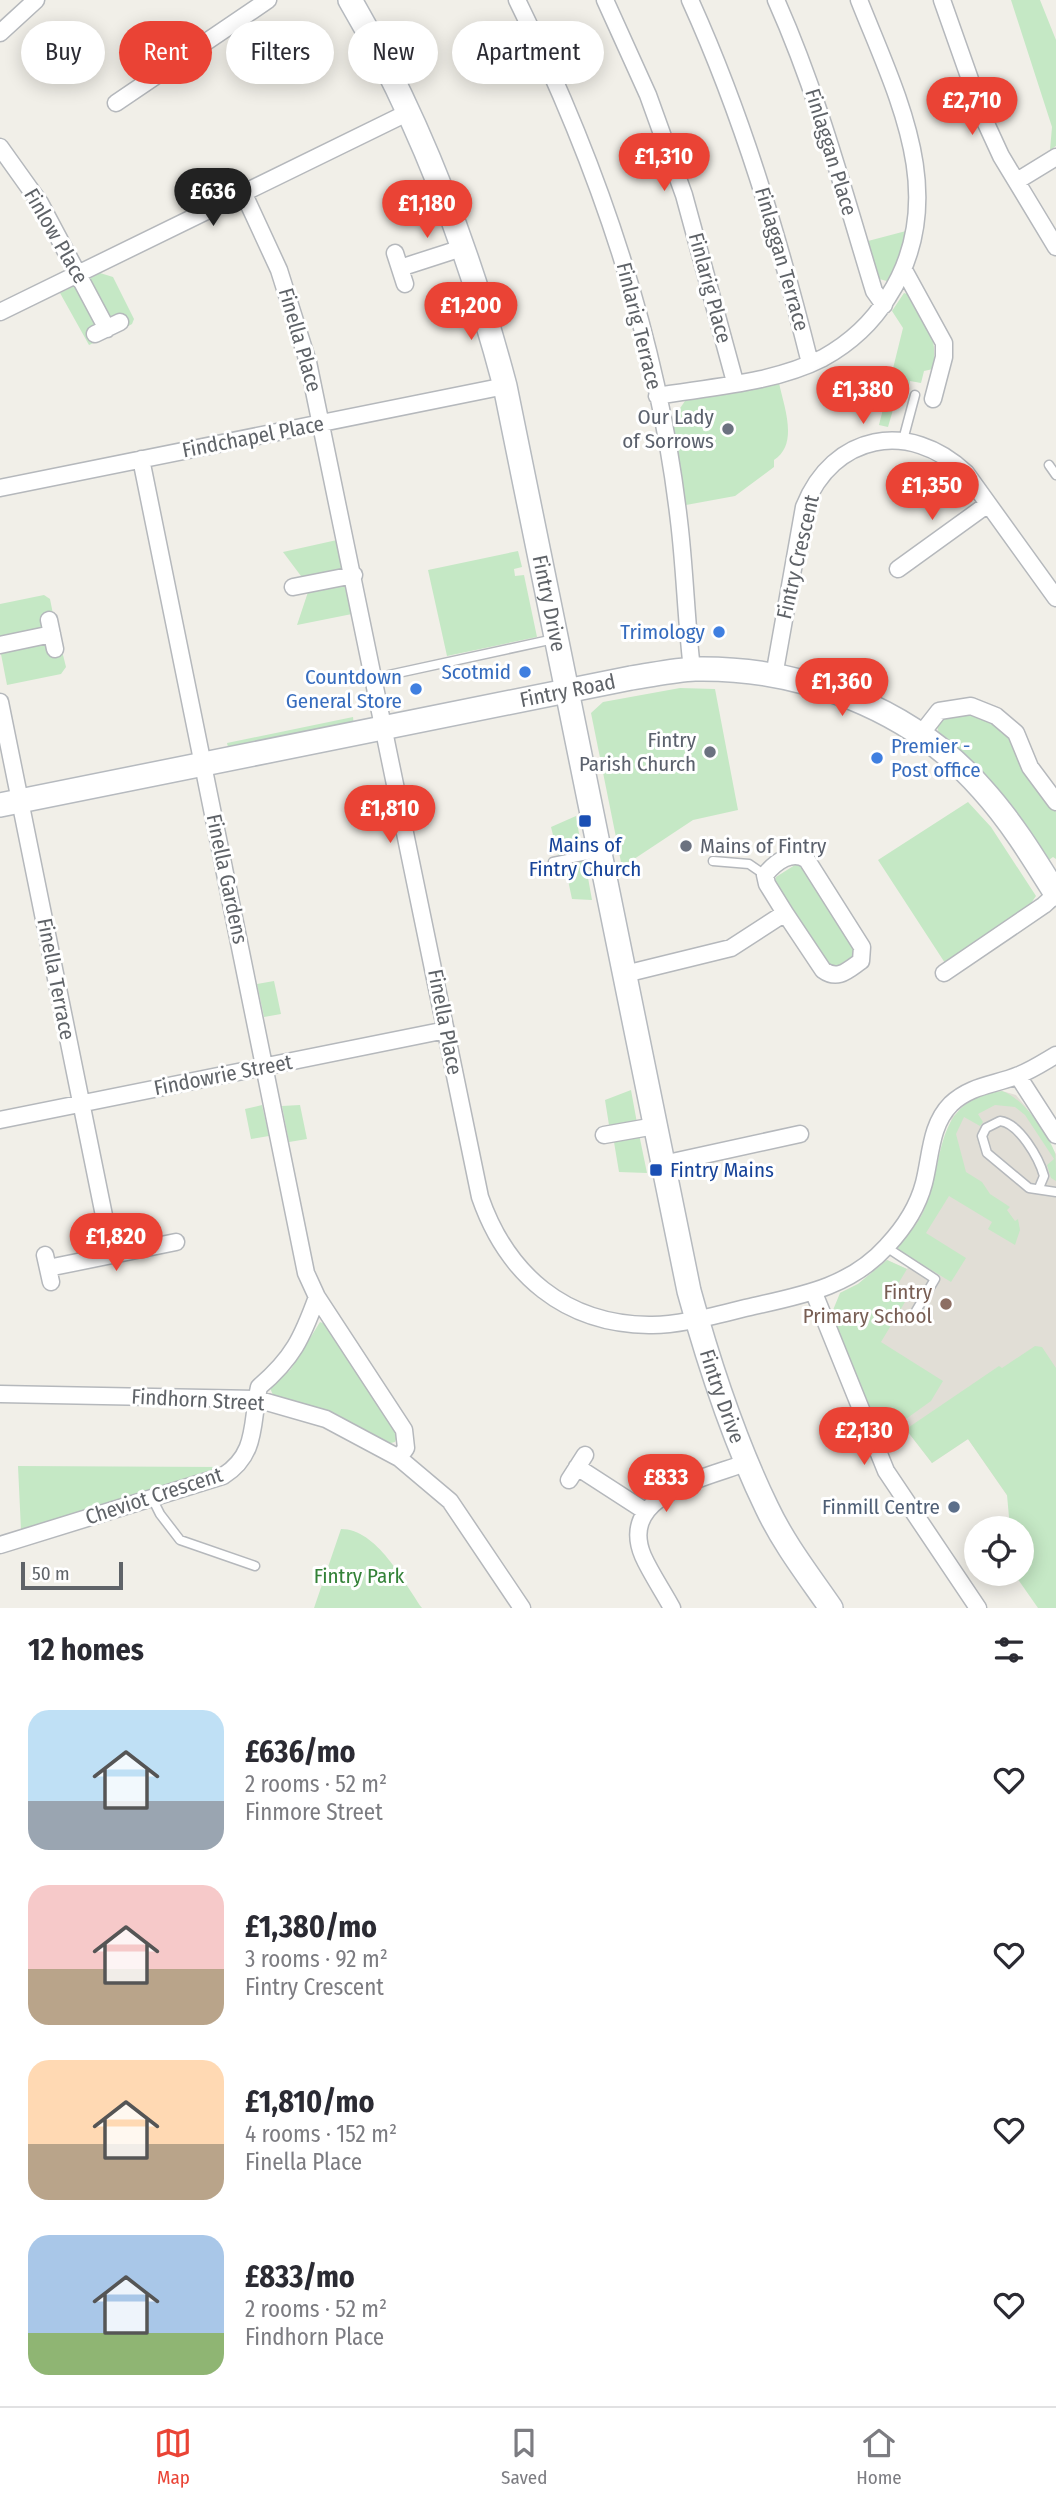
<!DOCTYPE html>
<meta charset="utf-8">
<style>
:root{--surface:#fff;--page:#f7f7f7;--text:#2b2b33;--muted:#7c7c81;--line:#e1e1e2;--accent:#ea4335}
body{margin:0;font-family:"Fira Sans Condensed",sans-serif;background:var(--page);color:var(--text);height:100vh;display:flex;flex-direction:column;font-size:26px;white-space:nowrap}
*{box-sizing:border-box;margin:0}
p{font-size:23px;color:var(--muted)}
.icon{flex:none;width:38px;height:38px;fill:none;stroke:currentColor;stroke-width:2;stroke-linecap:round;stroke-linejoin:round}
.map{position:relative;height:1608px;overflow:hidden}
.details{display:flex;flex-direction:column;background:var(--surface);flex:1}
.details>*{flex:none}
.banner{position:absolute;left:21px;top:21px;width:700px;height:63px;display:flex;gap:14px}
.tools{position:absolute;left:964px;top:1516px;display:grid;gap:14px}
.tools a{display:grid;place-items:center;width:70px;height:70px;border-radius:50%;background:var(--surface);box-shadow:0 4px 18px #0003;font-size:35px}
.scale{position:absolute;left:21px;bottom:18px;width:102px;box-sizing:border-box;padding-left:7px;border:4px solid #5f6368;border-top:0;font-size:19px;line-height:24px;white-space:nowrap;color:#5f6368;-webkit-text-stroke:5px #fff;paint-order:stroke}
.price{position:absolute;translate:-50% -60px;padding:0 16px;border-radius:24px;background:var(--accent);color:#fff;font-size:23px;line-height:46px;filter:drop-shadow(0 2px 4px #0008)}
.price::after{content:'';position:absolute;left:50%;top:42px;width:21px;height:16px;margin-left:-10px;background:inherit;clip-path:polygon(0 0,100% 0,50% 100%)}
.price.selected{background:#222;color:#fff}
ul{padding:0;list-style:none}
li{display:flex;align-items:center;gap:21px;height:175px;padding:0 28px}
li span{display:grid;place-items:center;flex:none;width:196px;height:140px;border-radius:21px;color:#555}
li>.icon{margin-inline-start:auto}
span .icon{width:84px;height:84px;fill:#fffc;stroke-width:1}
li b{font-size:30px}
h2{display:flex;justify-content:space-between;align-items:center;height:84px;padding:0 28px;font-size:30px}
.pill{padding:0 24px;border-radius:32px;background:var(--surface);box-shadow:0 4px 18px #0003;font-size:24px;line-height:63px}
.pill.selected{background:var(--accent);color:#fff}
.tabs{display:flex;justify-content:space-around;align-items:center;height:98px;border-top:2px solid var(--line);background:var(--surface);font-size:19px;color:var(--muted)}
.tabs a{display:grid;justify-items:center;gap:4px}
.tabs .selected{color:var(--accent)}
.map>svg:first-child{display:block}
.education{fill:#e1ded6}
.green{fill:#c5e8c5}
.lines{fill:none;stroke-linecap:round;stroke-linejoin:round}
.lane-casing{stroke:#b5b8bc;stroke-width:11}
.street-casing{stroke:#b5b8bc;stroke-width:19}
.secondary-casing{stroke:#b6babf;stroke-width:26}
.lane{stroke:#fff;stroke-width:8}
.street{stroke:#fff;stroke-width:16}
.secondary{stroke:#fff;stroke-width:23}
.worship-dot{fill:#6b7280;stroke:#fff;stroke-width:2.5}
.shop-dot{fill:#3f7fe0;stroke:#fff;stroke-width:2.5}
.transit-dot{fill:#1a4fb4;stroke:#fff;stroke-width:2.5}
.education-dot{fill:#8d6e63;stroke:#fff;stroke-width:2.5}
.service-dot{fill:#5c6f8a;stroke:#fff;stroke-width:2.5}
.labels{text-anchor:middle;stroke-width:6;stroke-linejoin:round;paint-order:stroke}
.street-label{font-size:21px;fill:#5f6368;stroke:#fff}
.worship-label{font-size:21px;fill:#5b616d;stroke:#fff;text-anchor:end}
.shop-label{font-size:21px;fill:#366cbe;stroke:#fff;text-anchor:end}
.transit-label{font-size:21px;fill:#164399;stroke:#fff}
.education-label{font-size:21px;fill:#785e54;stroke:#fff;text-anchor:end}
.service-label{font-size:21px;fill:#4e5e75;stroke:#fff;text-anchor:end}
.park-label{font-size:21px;fill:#348238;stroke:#fff}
</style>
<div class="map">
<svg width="1056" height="1608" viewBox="0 0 1056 1608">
<rect width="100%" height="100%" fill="#f1efe8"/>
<path class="education" d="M1002,1091l14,4 10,12 30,47v354l-27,19 -61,-88 -36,24 -24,-31 -5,4 2,4 -19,11 4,-11 -5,-6h-7l-38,-141 18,-9 29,-24 20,9 6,-10 -16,-10 27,-39 28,-93 27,-20z"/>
<path class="green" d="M1011,0h29l16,40v106l-6,4 2,-23z
M906,231l-8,30 -11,20 -8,-2 -11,-38z
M100,273l13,4 21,42 -2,5 -9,5 -13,-8 -21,-42z
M76,285l23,37 -1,19 -9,4 -29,-52z
M904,293l9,3c15,26 25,43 20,73l-9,2 -3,12 -11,-2 -2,10 -9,-2 -11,38 -9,-2 24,-97 -11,-17z
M779,383c5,24 20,61 -5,77v7l-39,29 -49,9 -14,-85 13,-19z
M337,540l6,32 -39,8 -21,-28z
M518,551l4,16 -8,2 1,7 9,-1 13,62 -90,19 -19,-86z
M345,585l7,29 -55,11 11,-33z
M44,595l6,4 3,15 -11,2 2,12 -44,14v-38z
M38,641l23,6 5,20 -5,7 -54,11 -7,-36z
M680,688l35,1 23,121 -45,10 -71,47 -31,-154 12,-11z
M971,710l23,9 18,18 15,36 29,39v47l-3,-2 -7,5 -105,-123 -5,-15 7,-9z
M353,717l1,9 -125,25 -2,-8z
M968,802l23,25 45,69 -7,10 -84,57 -67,-103z
M576,816l6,35 -24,4 -7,-28z
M585,861l7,39 -20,-1 -7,-33z
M798,863l6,2 53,84 -2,6 -21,13 -7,-1 -53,-82 2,-8z
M274,981l7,33 -17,3 -7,-33z
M631,1090l6,33 -28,2 -4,-25z
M1002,1091c20,6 46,42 53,62 1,7 1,19 1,28l-5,-3 -4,-13 7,-6 -29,-44 -10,-8 -20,-2 -17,9 5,8 -3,4 -16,-9 -8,17 10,38 16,10 8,12 20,13 -3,3 8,11 3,-2 2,11 -5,15 -27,-16 4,-7 -43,-26 -23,37 40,25 -15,24 -54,-33c10,-13 22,-26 28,-41 21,-49 7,-108 77,-117z
M262,1105l7,31 -18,3 -6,-30z
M300,1105l7,34 -18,3 -7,-36z
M639,1134l8,39 -28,-1 -5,-30z
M887,1260l20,9 -9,15 13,8 -30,50 62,39 -12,20 -46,33h-7l-47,-119 9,-22 18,-9z
M320,1322l5,2 73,110 -3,8 -8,2 -70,-35 -44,-14 -3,-7 21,-19z
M1035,1346l7,1 14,21v240h-18l-23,-33 7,-2v-45h-12l-3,-33 -39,-56 -36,24 -24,-31 -5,4 2,4 -19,11 4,-11 109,-74 3,2z
M18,1466l204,1 -201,63z
M341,1529c36,0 62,52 81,79h-108z"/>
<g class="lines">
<g class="lane-casing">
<path id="lane" d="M903,440l12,-45
M1049,465l7,10
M375,678l179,-39
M713,861l36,3 16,11
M553,862l44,-9
M1039,1188l5,-12c-5,-18 -25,-53 -44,-55l-14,7 -4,8 5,17 42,35 27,4
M886,1247l49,32 -19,32
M152,1498l8,16 20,26 75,26"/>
</g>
<g class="street-casing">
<path id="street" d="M517,0c81,164 141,339 162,521 6,49 7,99 13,148
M605,0l43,95 36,100 51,187
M690,0c53,117 89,239 120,363
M776,0c42,94 68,193 98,291l10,14
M942,0l42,119 17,37 55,91
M0,33l36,-33
M116,103l152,-103
M0,147l40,56 67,126
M1017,181l39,-24
M243,192l36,78 29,92 172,835c27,78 85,127 169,128 31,1 74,-12 105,-19 50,-11 97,-20 133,-60 16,-17 31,-40 37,-63 7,-27 6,-58 27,-79 20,-19 44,-19 68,-29 13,-5 25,-13 37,-20
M395,253l10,31
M400,268l65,-21
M904,270l40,73v14l-11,42
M0,312l409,-200
M95,334l25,-12
M657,396c54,-9 117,-13 166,-38 27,-15 49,-35 65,-61 64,-98 9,-201 -29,-297
M141,459l165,814 11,24 87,133 2,18 -7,10
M0,488l505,-102
M898,569l90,-65
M293,587l61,-12
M49,620l6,29
M0,645l52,-11
M774,676l30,-169c29,-73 105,-88 162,-34l90,125
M0,702l112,553
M921,734l18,-23 32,-5 25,10 20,17 14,34 26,35
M944,973l100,-68 12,-11
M625,974l106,-26 54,-35 -18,-29 -2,-9c10,-13 28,-26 42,-15l55,87 -1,14c-13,9 -23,20 -38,9l-38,-57
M1018,1076l38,59
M0,1120l446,-90
M604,1135l51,-9
M663,1164l137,-30
M45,1255l6,27
M48,1268l128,-26
M814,1293l72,178 92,137
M0,1394l256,5 70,20 73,39 51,43 72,107
M577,1467l68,44
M569,1480l16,-25
M0,1545l223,-69c35,-22 28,-53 36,-89 34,-29 43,-49 58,-90
M672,1608c-9,-17 -21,-34 -29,-52 -26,-62 64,-78 105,-94"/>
</g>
<g class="secondary-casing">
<g id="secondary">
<path id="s1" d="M350,0c71,121 119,250 155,386l184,905c20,73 45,149 78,217 17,36 42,68 64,100"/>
<path id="s2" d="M0,805l631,-127c21,-3 43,-8 64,-9 106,-2 216,39 287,120 29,32 51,68 74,105"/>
</g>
</g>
<use href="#lane" class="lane"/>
<use href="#street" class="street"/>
<use href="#secondary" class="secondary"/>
</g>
<g class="worship-dot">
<circle cx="728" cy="429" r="7"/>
<circle cx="710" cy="752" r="7"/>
<circle cx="686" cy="846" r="7"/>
</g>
<g class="shop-dot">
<circle cx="719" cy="632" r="7"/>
<circle cx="525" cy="672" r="7"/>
<circle cx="416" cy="689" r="7"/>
<circle cx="877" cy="758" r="7"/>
</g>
<g class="transit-dot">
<rect x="578" y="814" width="14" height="14" rx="3.5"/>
<rect x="649" y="1163" width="14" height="14" rx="3.5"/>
</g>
<circle class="education-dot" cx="946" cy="1304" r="7"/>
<circle class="service-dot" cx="954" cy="1507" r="7"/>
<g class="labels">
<g class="street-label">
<text transform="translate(831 152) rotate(73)" y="7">Finlaggan Place</text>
<text transform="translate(56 236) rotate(60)" y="7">Finlow Place</text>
<text transform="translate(782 259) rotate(74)" y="7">Finlaggan Terrace</text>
<text transform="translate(710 288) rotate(75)" y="7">Finlarig Place</text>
<text transform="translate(639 326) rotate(76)" y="7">Finlarig Terrace</text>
<text transform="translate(300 340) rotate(74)" y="7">Finella Place</text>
<text transform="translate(253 437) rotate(-11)" y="7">Findchapel Place</text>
<text transform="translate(798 557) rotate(-77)" y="7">Fintry Crescent</text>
<text dy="7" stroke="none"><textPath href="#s1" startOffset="639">Fintry Drive</textPath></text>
<text dy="7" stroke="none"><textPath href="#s2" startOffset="579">Fintry Road</textPath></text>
<text transform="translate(227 879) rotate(78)" y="7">Finella Gardens</text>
<text transform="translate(56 979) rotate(79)" y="7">Finella Terrace</text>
<text transform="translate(445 1022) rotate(79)" y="7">Finella Place</text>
<text transform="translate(223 1075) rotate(-11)" y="7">Findowrie Street</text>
<text dy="7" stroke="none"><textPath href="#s1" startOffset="1451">Fintry Drive</textPath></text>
<text transform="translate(198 1400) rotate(3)" y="7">Findhorn Street</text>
<text transform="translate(154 1496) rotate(-18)" y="7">Cheviot Crescent</text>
</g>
<g class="worship-label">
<text x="714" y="424">Our Lady<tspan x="714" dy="24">of Sorrows</tspan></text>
<text x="696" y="747">Fintry<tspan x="696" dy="24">Parish Church</tspan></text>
<text x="700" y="853" text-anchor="start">Mains of Fintry</text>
</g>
<g class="shop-label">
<text x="705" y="639">Trimology</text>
<text x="511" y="679">Scotmid</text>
<text x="402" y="684">Countdown<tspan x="402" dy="24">General Store</tspan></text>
<text x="891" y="753" text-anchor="start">Premier -<tspan x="891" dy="24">Post office</tspan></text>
</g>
<g class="transit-label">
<text x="585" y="852">Mains of<tspan x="585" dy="24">Fintry Church</tspan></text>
<text x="670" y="1177" text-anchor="start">Fintry Mains</text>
</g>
<g class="education-label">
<text x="932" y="1299">Fintry<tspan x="932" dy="24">Primary School</tspan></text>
</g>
<g class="service-label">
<text x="940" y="1514">Finmill Centre</text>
</g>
<g class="park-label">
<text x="359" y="1583">Fintry Park</text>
</g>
</g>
</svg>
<div class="tools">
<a><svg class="icon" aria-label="locate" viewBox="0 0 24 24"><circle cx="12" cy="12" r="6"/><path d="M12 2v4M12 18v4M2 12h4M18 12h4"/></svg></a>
</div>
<div class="scale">50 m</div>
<b class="price" style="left:972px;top:137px">£2,710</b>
<b class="price" style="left:664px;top:193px">£1,310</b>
<b class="price selected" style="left:213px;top:228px">£636</b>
<b class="price" style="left:427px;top:240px">£1,180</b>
<b class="price" style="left:471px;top:342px">£1,200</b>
<b class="price" style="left:863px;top:426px">£1,380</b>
<b class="price" style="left:932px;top:522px">£1,350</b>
<b class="price" style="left:842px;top:718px">£1,360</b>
<b class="price" style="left:390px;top:845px">£1,810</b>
<b class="price" style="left:116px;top:1273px">£1,820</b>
<b class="price" style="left:864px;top:1467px">£2,130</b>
<b class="price" style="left:666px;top:1514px">£833</b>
<div class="banner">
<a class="pill">Buy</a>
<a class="pill selected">Rent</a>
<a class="pill">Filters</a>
<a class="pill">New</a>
<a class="pill">Apartment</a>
</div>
</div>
<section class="details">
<h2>12 homes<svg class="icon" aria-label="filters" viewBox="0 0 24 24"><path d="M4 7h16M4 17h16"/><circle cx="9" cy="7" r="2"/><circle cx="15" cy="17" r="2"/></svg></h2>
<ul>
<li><span style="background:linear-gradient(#bfe0f5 65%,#9aa5b1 0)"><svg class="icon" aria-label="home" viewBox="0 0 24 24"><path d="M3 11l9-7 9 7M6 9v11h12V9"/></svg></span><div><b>£636/mo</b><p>2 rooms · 52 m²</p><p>Finmore Street</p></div><svg class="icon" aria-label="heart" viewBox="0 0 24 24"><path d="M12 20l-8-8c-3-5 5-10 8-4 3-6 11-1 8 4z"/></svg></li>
<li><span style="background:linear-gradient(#f6c9c9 60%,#b9a48a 0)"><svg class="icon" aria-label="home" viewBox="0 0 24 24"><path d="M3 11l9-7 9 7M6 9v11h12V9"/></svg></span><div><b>£1,380/mo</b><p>3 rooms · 92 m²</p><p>Fintry Crescent</p></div><svg class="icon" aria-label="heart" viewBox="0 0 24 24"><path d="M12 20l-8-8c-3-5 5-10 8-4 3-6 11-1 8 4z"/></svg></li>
<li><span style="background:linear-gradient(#ffd9b3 60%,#b9a48a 0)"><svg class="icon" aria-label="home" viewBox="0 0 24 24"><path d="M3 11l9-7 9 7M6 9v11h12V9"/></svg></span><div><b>£1,810/mo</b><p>4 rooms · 152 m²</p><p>Finella Place</p></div><svg class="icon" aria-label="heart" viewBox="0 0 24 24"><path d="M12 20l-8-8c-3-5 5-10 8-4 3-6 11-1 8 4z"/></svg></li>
<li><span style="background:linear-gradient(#a9c7e8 70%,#8fb573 0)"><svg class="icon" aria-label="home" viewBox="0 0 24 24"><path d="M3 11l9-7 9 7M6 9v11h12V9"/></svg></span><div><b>£833/mo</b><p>2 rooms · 52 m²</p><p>Findhorn Place</p></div><svg class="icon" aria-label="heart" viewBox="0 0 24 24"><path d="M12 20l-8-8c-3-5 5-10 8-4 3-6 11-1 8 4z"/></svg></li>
</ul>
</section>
<nav class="tabs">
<a class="selected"><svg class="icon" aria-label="map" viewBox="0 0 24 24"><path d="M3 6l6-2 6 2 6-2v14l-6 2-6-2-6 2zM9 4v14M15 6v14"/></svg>Map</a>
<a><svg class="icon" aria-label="saved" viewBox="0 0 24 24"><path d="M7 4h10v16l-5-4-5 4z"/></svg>Saved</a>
<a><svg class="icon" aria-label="home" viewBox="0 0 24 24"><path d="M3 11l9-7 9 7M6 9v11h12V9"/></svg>Home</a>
</nav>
